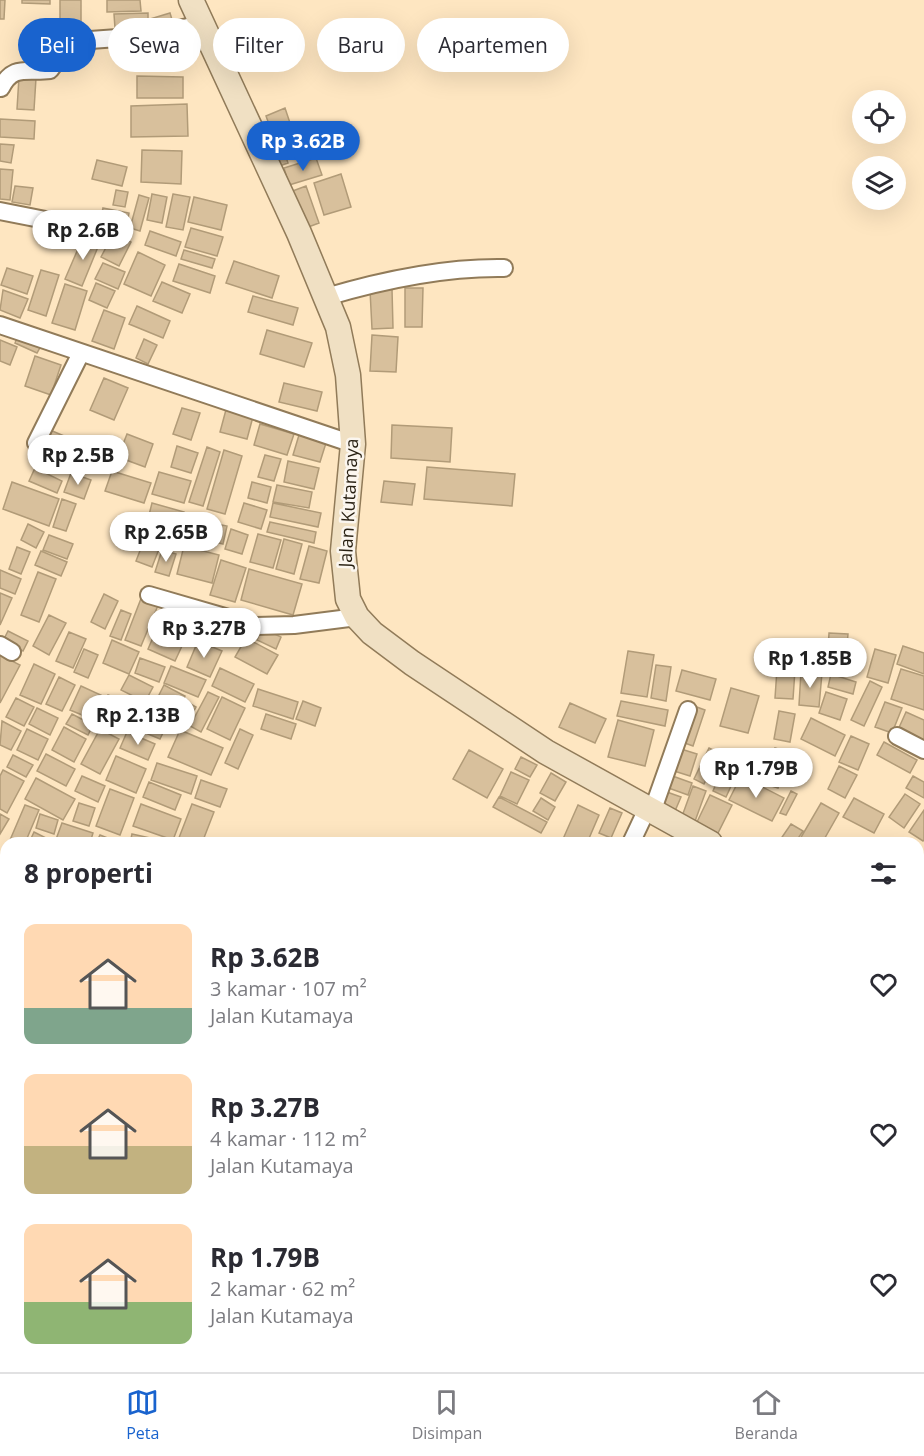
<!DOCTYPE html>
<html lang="id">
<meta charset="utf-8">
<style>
:root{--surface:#fff;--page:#f7f7f7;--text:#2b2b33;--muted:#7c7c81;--line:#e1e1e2;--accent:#1963ce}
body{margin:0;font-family:"Open Sans",sans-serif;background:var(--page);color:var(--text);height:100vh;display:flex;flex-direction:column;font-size:22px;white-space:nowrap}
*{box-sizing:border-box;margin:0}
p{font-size:20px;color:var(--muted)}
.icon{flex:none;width:33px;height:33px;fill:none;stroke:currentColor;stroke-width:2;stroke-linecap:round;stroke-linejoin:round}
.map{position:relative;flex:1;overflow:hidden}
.drawer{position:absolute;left:0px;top:837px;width:924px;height:536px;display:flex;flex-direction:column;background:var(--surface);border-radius:18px 18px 0 0;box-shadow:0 6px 24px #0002}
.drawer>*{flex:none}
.guide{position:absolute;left:18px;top:18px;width:600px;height:54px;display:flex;gap:12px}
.controls{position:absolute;left:852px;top:90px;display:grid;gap:12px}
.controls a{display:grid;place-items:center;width:54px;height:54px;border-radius:50%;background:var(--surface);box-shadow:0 6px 24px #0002;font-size:30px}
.price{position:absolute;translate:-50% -51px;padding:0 14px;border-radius:21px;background:#fff;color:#222;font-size:20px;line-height:39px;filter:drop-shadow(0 2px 3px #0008)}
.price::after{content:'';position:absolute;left:50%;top:36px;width:18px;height:14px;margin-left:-9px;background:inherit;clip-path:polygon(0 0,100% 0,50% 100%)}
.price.on{background:var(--accent);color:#fff}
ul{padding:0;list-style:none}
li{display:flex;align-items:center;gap:18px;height:150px;padding:0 24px}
li span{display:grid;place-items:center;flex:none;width:168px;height:120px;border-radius:12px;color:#555}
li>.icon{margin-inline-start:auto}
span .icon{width:72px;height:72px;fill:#fffc;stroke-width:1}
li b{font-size:26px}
h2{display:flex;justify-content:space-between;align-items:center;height:72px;padding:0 24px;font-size:26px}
.pill{padding:0 21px;border-radius:27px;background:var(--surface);box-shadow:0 6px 24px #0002;font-size:21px;line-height:54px}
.pill.on{background:var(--accent);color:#fff}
.dock{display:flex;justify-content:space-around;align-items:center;height:84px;border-top:2px solid var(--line);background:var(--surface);font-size:16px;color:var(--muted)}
.dock a{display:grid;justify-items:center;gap:3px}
.dock .on{color:var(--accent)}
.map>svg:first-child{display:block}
.building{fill:#d8c09c;stroke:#b19b78;stroke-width:1.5}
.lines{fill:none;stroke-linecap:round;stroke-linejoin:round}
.street-casing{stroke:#917b59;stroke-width:20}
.secondary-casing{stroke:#917b59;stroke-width:27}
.street{stroke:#fff;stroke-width:16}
.secondary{stroke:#f0e0c3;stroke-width:24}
.labels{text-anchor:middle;stroke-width:5;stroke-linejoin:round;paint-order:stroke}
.street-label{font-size:18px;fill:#271f11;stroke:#fbf6ef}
</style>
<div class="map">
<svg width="924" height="1372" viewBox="0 0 924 1372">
<rect width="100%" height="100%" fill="#fee6c1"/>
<path class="building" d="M0,0h5l-1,19h-4z
M22,0h28v4l-28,-1z
M60,0h21v22l-21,-1z
M107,0h33l1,11 -34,1z
M148,13v14l-33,1 -1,-14z
M170,13l3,10 -21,6 -2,-10z
M169,40l1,30 -34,1 -1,-30z
M137,76l46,1v21h-46z
M19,77l17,1 -2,32 -17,-1z
M187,104l1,32 -57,1v-31z
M285,108l9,27 -19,6 -9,-25z
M0,119l35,2 -1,18 -34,-2z
M311,132l7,18 -23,9 -7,-19z
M281,143l7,20 -17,6 -6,-21z
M0,144l14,1 -3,18 -11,-2z
M142,150l40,1 -1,33 -40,-2z
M316,158l6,17 -33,10 -5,-17z
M97,160l30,7 -5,19 -30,-7z
M0,169l13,1 -3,30 -10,-1z
M341,174l10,33 -27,8 -10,-32z
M15,186l18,2 -3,17 -18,-3z
M306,186l13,37 -16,6 -13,-37z
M116,190l12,2 -3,15 -12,-2z
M152,194l15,3 -5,26 -15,-3z
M173,194l17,3 -7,33 -17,-3z
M139,195l10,3 -9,33 -10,-3z
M194,197l33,8 -6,25 -33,-8z
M103,208l26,5 -3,16 -26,-6z
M191,228l32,9 -6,19 -32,-9z
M150,231l31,11 -5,14 -31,-11z
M113,234l18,8 -12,24 -18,-9z
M84,235l16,7 -18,44 -17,-7z
M184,250l31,9 -3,9 -31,-9z
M138,252l27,13 -14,31 -27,-12z
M234,261l45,15 -7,22 -46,-15z
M103,263l22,9 -7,17 -23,-10z
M179,264l36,12 -5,17 -37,-12z
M7,268l26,8 -6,18 -26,-9z
M41,270l18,5 -13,41 -18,-6z
M162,282l28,12 -8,19 -29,-12z
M96,283l19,8 -8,17 -18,-8z
M65,284l22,7 -12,39 -23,-7z
M405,288h18l-1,39h-17z
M392,289l1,39 -21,1 -2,-39z
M3,290l25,9 -8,19 -20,-8z
M253,296l45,12 -5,17 -45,-13z
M137,306l33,15 -7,17 -34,-14z
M104,310l21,8 -11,31 -22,-8z
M267,330l45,13 -8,24 -44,-13z
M19,333l23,11 -5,9 -22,-10z
M372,335l26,2 -2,35 -26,-1z
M144,339l13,6 -9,19 -12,-6z
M0,340l17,7 -7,18 -10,-4z
M35,356l26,9 -10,30 -26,-9z
M104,378l24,10 -14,32 -24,-10z
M284,383l38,9 -5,19 -38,-9z
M227,406l27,7 -7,26 -27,-7z
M182,408l18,5 -9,27 -18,-6z
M260,424l34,10 -7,21 -33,-10z
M392,425l60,3 -2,34 -59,-4z
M50,430l21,9 -13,32 -21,-9z
M127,434l26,10 -8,23 -27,-10z
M299,435l27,8 -6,19 -27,-7z
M177,446l21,7 -7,20 -20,-6z
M207,447l13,5 -17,54 -14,-4z
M224,450l18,6 -17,58 -18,-5z
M265,455l16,4 -7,22 -16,-4z
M288,461l31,7 -5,21 -30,-7z
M427,467l88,7 -3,32 -88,-7z
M35,468l27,13 -5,12 -28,-12z
M112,471l39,12 -7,20 -39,-12z
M159,472l32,9 -7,22 -32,-9z
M71,473l20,7 -7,19 -20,-7z
M384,481l31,3 -3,21 -31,-3z
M12,482l47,17 -10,27 -46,-17z
M252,482l19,5 -4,16 -19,-5z
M277,485l35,7 -3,16 -36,-6z
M62,499l14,5 -10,27 -13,-4z
M152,503l32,9 -5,16 -31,-9z
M244,503l23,7 -6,19 -23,-7z
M273,503l48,10 -3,14 -48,-10z
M270,522l46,10 -2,11 -47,-11z
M212,523l15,3 -4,18 -16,-4z
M28,524l16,8 -8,16 -15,-8z
M148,524l24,8 -5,14 -23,-7z
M231,529l17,6 -6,19 -17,-5z
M258,534l23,6 -8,28 -23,-6z
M49,535l24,9 -6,15 -24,-9z
M284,539l18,5 -8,30 -18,-5z
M143,543l16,6 -7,18 -16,-6z
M184,546l35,9 -7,28 -35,-9z
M309,546l18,5 -8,32 -19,-4z
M17,547l13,5 -9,22 -12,-5z
M162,550l14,4 -7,22 -14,-4z
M41,551l26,11 -6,14 -26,-11z
M221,560l25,8 -11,34 -25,-7z
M249,569l53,15 -9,31 -52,-15z
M0,570l21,9 -6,15 -15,-6z
M38,572l18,7 -17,43 -18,-7z
M0,593l12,5 -12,27z
M104,594l14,7 -13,28 -14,-7z
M142,596l17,7 -18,43 -16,-6z
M121,610l10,4 -10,26 -11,-4z
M206,613l31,15 -8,18 -31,-15z
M49,615l17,8 -17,32 -16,-9z
M161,619l28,12 -14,30 -27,-12z
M262,628l19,9 -5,12 -19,-9z
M8,631l20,10 -5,10 -20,-10z
M69,632l17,7 -13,29 -17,-7z
M829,633l19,1 -3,32 -18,-1z
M246,638l32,17 -11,19 -32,-17z
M112,640l27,12 -10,22 -26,-11z
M198,641l24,10 -12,26 -23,-10z
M903,646l21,7v21l-27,-10z
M84,649l14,6 -10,23 -14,-6z
M875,649l21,6 -8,28 -21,-6z
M628,651l26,4 -7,42 -26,-4z
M0,655l20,10 -20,38z
M140,658l25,9 -6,15 -24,-9z
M34,664l21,10 -14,30 -21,-9z
M656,665l15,2 -5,34 -15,-3z
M171,666l35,14 -8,17 -34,-14z
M220,668l34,16 -9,18 -33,-16z
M777,669l18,1 -2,29 -18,-1z
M901,669l23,7v34l-33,-11z
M682,670l34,9 -6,21 -34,-9z
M801,672l21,1 -3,34 -20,-2z
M831,674l25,8 -3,12 -25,-7z
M129,675l24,12 -8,15 -24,-12z
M59,677l16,8 -13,26 -16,-7z
M870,681l12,6 -18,39 -13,-6z
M164,685l21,11 -11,21 -21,-10z
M81,686l22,10 -11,23 -22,-9z
M731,688l28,8 -11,37 -28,-7z
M258,689l40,13 -5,17 -40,-13z
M208,692l11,5 -18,35 -11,-6z
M826,692l21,7 -7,21 -21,-7z
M108,695l20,8 -10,26 -21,-8z
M222,697l23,11 -15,32 -23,-11z
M16,698l18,9 -10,19 -18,-9z
M303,701l18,7 -6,18 -19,-7z
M621,701l47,9 -3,16 -48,-10z
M187,702l9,5 -9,16 -9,-4z
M885,702l17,6 -10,25 -17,-6z
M570,703l36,16 -11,24 -36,-16z
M694,706l11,4 -12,36 -11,-4z
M137,707l32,13 -9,19 -31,-13z
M37,708l21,10 -8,17 -21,-11z
M779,711l16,3 -5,28 -16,-3z
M906,712l18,8v24l-27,-12z
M72,714l21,11 -5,10 -22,-11z
M266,714l30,10 -5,15 -30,-10z
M811,718l34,17 -10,21 -34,-17z
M618,720l36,10 -9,36 -37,-9z
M2,721l19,10 -10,19 -11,-5z
M64,727l22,12 -12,23 -22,-12z
M27,729l21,10 -10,21 -21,-10z
M100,729l19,10 -19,35 -19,-10z
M240,729l13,6 -15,34 -13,-6z
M180,730l43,18 -12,27 -43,-18z
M127,732l28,12 -7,16 -28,-12z
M851,736l18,8 -11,26 -19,-8z
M884,742l33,18 -7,13 -33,-18z
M709,748l10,5 -15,31 -10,-5z
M775,748l13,4 -10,36 -13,-4z
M681,749l16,5 -7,22 -16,-5z
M469,750l34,19 -16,29 -34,-19z
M46,754l29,15 -9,17 -29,-15z
M729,754l14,6 -17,37 -13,-6z
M13,755l20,10 -7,12 -19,-10z
M116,756l30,13 -10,24 -30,-13z
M521,757l16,8 -7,12 -15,-8z
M157,763l40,13 -6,18 -40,-14z
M839,766l18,9 -12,23 -17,-9z
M3,770l21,11 -17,32 -7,-4v-33z
M511,772l18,8 -12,24 -17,-8z
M551,773l15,9 -11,19 -15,-8z
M667,774l25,9 -4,12 -25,-9z
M82,776l23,10 -7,16 -23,-11z
M741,776l43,22 -12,23 -43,-21z
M913,776l11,6v16l-18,-10z
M36,778l39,21 -12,21 -38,-21z
M201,780l26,9 -7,18 -25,-9z
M149,782l32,13 -6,15 -32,-13z
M693,786l13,5 -12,33 -13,-5z
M110,789l24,9 -14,37 -24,-9z
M664,791l17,6 -6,14 -16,-6z
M791,791l6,3 -11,21 -6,-2z
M905,794l15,10 -16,24 -15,-11z
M710,795l22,10 -14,28 -22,-9z
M499,797l48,25 -6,11 -48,-26z
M541,798l14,9 -7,13 -15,-9z
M854,798l30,16 -10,19 -31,-16z
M79,803l16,5 -6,18 -16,-5z
M821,803l18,10 -17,30h-15l-7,-4z
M141,804l40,15 -8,21 -40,-14z
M192,804l22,8 -12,31h-25z
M25,805l14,5 -14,33h-7l-8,-3z
M578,805l21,10 -12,28h-14l-10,-4z
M610,808l12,5 -11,25 -12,-5z
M924,810v30l-1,1 -14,-9z
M0,814l9,5 -9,15z
M40,814l18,6 -4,14 -18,-6z
M62,823l31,10 -3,10 -35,-1z
M791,824l12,7 -8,12h-17z
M34,832l16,8 -2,3h-19z
M132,834l23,5 -1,4h-24z
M100,835l20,8h-24z
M920,983l4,1v54l-6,17v-65z
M919,1064l5,2v39l-6,-2z
M918,1112l6,2v31l-6,-2z
M918,1148l6,3 -6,22z
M921,1177l3,1v20l-6,-2z
M918,1208l6,3v30l-6,-2z
M655,1366h42l5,6h-44z
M709,1366h46l5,6h-46z
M764,1366h19l-5,6h-8z"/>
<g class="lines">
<g class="street-casing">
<path id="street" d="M1,88c12,-24 26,-15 49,-18l3,-4 3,-19 7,-5 82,-6 57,-12
M0,211l91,18
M326,297c57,-17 118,-30 178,-29
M0,325l353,119
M36,443l45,-90
M149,595l107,31 38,-1 63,-8
M0,645l12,7
M897,736l27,14
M652,812l36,-102
M631,843l16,-34
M918,897l6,-11
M392,1372l3,-6"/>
</g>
<g class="secondary-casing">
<path id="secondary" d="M191,0l108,233 39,94 10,48 5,69 -10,107 5,48 9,18 15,16 40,30 134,89 164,91
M918,954l6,2"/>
</g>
<use href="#street" class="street"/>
<use href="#secondary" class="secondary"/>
</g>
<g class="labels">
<g class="street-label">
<text transform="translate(349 503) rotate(-87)" y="6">Jalan Kutamaya</text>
</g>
</g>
</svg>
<div class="controls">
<a><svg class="icon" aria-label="locate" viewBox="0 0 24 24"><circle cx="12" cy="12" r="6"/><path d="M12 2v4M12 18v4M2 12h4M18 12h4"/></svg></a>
<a><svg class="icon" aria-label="layers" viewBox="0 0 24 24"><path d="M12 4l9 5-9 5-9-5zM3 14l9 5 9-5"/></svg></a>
</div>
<b class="price on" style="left:303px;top:172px">Rp 3.62B</b>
<b class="price" style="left:83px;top:261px">Rp 2.6B</b>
<b class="price" style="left:78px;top:486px">Rp 2.5B</b>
<b class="price" style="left:166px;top:563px">Rp 2.65B</b>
<b class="price" style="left:204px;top:659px">Rp 3.27B</b>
<b class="price" style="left:810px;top:689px">Rp 1.85B</b>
<b class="price" style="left:138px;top:746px">Rp 2.13B</b>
<b class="price" style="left:756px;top:799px">Rp 1.79B</b>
<div class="guide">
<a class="pill on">Beli</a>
<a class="pill">Sewa</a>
<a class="pill">Filter</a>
<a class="pill">Baru</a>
<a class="pill">Apartemen</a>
</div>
<section class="drawer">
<h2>8 properti<svg class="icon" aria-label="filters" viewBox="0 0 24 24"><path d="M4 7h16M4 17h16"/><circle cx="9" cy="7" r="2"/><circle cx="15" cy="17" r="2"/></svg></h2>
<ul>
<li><span style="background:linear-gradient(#ffd9b3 70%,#7fa58c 0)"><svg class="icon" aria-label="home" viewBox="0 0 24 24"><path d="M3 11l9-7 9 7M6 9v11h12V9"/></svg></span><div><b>Rp 3.62B</b><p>3 kamar · 107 m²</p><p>Jalan Kutamaya</p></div><svg class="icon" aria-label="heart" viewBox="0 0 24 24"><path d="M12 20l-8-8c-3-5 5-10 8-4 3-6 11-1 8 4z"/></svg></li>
<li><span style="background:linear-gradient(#ffd9b3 60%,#c2b280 0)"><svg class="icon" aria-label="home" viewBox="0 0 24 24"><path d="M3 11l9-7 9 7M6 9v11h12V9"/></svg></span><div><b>Rp 3.27B</b><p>4 kamar · 112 m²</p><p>Jalan Kutamaya</p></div><svg class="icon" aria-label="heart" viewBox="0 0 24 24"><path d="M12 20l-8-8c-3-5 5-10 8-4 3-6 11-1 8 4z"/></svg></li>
<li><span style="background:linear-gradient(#ffd9b3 65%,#8fb573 0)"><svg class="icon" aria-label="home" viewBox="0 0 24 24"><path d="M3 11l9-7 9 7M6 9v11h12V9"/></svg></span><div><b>Rp 1.79B</b><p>2 kamar · 62 m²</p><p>Jalan Kutamaya</p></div><svg class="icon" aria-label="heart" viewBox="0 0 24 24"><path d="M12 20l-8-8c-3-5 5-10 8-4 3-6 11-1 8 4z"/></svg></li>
</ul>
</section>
</div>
<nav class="dock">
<a class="on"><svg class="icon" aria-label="map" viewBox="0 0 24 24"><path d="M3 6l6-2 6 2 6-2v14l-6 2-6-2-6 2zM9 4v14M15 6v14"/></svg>Peta</a>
<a><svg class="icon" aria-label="saved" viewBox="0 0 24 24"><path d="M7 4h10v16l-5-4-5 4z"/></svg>Disimpan</a>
<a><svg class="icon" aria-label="home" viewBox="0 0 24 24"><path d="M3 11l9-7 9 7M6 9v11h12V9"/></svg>Beranda</a>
</nav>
